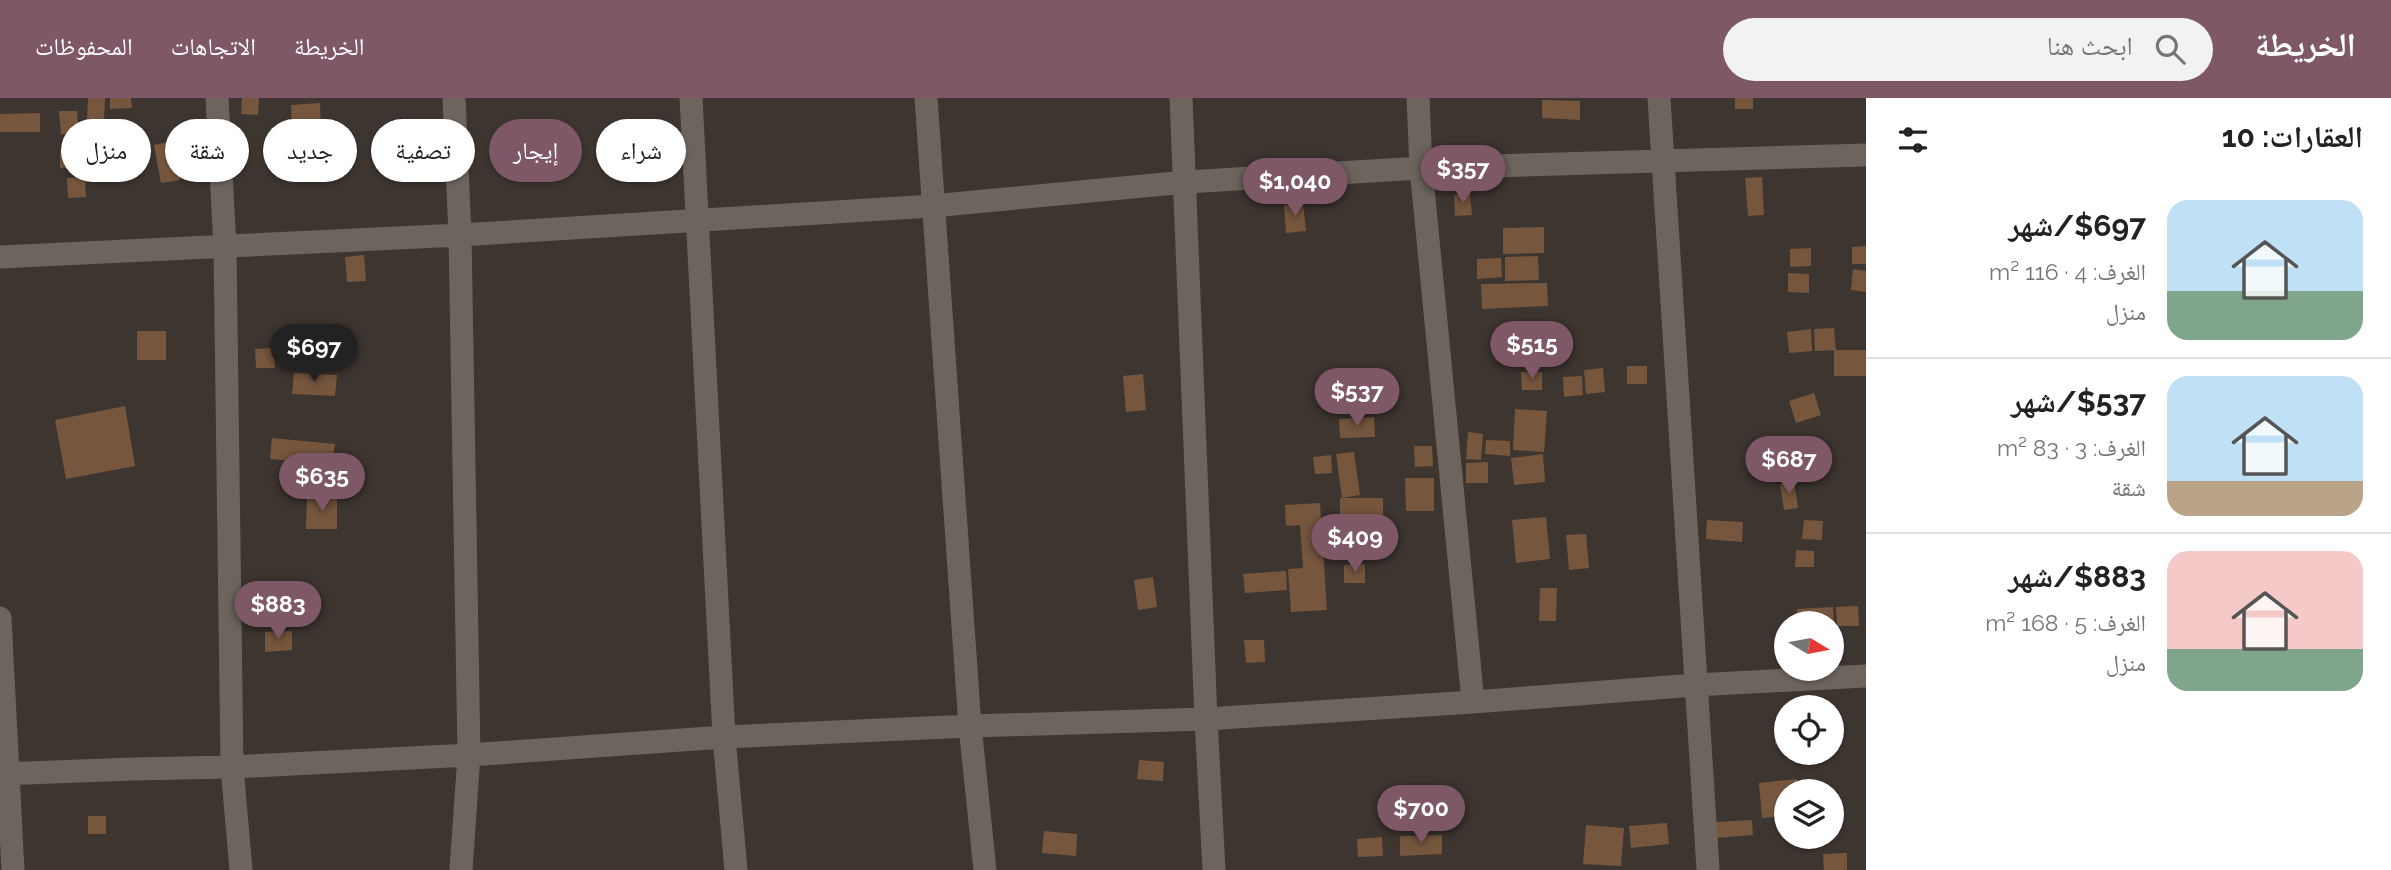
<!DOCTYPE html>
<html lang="ar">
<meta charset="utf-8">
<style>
:root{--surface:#fff;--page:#f2f2f2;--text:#222;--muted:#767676;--line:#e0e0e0;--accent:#7e5866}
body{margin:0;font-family:Raleway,"Noto Naskh Arabic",sans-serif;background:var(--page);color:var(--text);direction:rtl;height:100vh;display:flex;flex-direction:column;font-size:26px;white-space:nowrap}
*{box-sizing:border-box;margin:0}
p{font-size:23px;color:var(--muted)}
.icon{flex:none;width:38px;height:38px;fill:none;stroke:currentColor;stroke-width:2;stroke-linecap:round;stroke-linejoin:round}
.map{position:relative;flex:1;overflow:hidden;direction:ltr}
.details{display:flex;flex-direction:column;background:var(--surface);width:525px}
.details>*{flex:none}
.top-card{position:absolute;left:21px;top:21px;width:665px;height:63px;direction:rtl;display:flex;gap:14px}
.needle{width:46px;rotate:100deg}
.tools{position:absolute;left:1774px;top:513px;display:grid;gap:14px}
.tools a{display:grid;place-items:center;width:70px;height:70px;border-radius:50%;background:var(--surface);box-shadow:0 2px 5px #0004;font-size:35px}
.price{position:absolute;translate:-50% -60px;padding:0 16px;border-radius:24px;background:var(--accent);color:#fff;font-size:23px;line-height:46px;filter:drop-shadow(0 2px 4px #0008)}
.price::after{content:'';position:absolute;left:50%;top:42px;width:21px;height:16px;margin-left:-10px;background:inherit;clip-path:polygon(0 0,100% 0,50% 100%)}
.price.current{background:#222;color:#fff}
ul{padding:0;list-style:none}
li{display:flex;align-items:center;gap:21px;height:175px;padding:0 28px}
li+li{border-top:2px solid var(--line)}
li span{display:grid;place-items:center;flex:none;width:196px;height:140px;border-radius:21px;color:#555}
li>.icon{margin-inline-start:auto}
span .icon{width:84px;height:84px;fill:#fffc;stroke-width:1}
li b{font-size:30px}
h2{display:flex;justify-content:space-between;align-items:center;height:84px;padding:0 28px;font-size:30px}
.chip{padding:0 24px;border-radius:32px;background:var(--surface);box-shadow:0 2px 5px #0004;font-size:24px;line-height:63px}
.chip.current{background:var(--accent);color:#fff}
header{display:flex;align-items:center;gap:42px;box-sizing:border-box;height:98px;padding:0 35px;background:var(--accent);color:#fff}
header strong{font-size:33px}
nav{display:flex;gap:38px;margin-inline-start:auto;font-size:24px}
.search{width:490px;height:63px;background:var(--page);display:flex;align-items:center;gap:18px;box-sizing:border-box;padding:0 24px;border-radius:38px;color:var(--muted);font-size:26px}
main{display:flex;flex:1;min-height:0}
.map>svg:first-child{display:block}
.building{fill:#76573e}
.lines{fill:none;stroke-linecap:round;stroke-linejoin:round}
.street{stroke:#6d645d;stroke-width:23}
</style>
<header>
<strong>الخريطة</strong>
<div class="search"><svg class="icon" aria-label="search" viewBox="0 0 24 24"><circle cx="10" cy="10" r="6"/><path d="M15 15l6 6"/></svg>ابحث هنا</div>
<nav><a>الخريطة</a><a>الاتجاهات</a><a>المحفوظات</a></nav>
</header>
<main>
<section class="details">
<h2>العقارات: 10<svg class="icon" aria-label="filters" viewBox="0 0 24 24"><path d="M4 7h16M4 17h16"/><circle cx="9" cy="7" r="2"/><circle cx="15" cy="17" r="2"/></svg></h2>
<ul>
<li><span style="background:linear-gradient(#bfe0f5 65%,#7fa58c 0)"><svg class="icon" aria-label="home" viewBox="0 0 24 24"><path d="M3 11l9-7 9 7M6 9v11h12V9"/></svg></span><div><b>$697/شهر</b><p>الغرف: 4 · 116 m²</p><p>منزل</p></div></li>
<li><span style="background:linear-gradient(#bfe0f5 75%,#b9a48a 0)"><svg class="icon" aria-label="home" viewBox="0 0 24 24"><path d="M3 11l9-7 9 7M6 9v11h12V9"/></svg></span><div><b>$537/شهر</b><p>الغرف: 3 · 83 m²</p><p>شقة</p></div></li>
<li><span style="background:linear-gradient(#f6c9c9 70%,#7fa58c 0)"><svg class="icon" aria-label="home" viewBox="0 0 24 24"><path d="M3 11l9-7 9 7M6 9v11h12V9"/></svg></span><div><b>$883/شهر</b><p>الغرف: 5 · 168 m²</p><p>منزل</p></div></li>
</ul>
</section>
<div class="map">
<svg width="1866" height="772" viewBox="0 0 1866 772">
<rect width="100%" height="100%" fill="#3d352f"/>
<path class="building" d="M88,0h17l-1,23 -17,-1z
M110,0h21l1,10 -22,1z
M242,0h17l-1,17 -17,-1z
M1735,0h18v11h-18z
M1542,2l38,1v19l-38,-2z
M320,5l2,50 -29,1 -2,-49z
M59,13h18l2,22 -18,1z
M40,15v19h-40v-18z
M173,43l7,39 -19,3 -7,-38z
M79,50l1,19 -20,1v-18z
M1762,79l2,38 -16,1 -3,-38z
M67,80h18l1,19 -18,1z
M1470,96l2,21 -17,1 -1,-21z
M1303,105l3,28 -20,2 -2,-28z
M1544,129v26l-41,1v-26z
M1866,148v18h-14v-17z
M1811,150v18l-21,1v-18z
M364,157l2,26 -19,1 -2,-25z
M1538,158l1,24 -34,1v-24z
M1501,160l1,19 -25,2v-20z
M1853,171l13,2v21l-15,-2z
M1788,175l21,1v19l-21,-1z
M1547,185l1,23 -66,3 -1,-25z
M1834,230l2,22 -21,1 -1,-22z
M1811,231l1,22 -23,2 -2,-21z
M137,233h29v29h-29z
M274,250l1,20h-19l-1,-19z
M1834,252h32v26h-32z
M1627,268h20v18h-20z
M1603,270l2,24 -19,2 -2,-24z
M1521,274h21v18h-20z
M294,275l43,2 -2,21 -43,-2z
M1143,276l3,36 -20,2 -3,-36z
M1582,278l1,19 -19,2 -1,-20z
M1814,295l7,22 -25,8 -7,-22z
M125,308l10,60 -69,13 -11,-59z
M1515,311l32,2 -3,41 -31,-2z
M1374,319l1,20 -35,1 -1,-19z
M1468,334l15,2 -2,26 -15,-1z
M272,340l63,6 -5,38 -18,-1 2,-18 -44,-4z
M1486,342l24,1v15l-25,-2z
M1414,348h18l1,20 -18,1z
M1354,354l6,43 -18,3 -6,-44z
M1543,356l2,28 -31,3 -3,-27z
M1331,357l1,18 -17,1 -2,-17z
M1488,364v21h-22v-20z
M1405,380h29v33h-28z
M1794,383l4,27 -14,2 -4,-26z
M307,399h30v32h-31z
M1340,400h43v17h-43z
M1320,405l7,107 -36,2 -3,-43 15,-1 -3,-43 -14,1 -1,-21z
M1546,419l4,42 -34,4 -4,-43z
M1707,422l36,2 -1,20 -36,-3z
M1804,422l19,1 -1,19 -20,-1z
M1586,436l3,34 -20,2 -3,-35z
M1796,452l18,1v16h-19z
M1365,466v19h-21v-18z
M1286,473l1,19 -42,3 -2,-19z
M1153,479l4,30 -19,3 -4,-30z
M1540,490h17l-1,33h-17z
M284,500l28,1 -1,20 -27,-1z
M1858,508l1,20h-22l-1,-19z
M1833,509l1,16h-36l-1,-14z
M292,533v19l-27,2v-20z
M1244,542h20l1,22 -19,1z
M1775,624l12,1v22l-12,-1z
M1139,662l25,2 -1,19 -26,-2z
M1797,681l1,12h-11v25l-25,2 -3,-35z
M88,718h18v18h-18z
M1752,722l1,15 -36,3 -1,-16z
M1667,725l2,21 -38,4 -2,-22z
M1586,727l38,3 -3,38 -38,-2z
M1044,733l33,3 -1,22 -34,-3z
M1442,737v19l-42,2v-20z
M1382,739l1,19 -25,1 -1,-18z
M1847,755v17h-23l-1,-16z"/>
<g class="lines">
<path class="street" d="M217,0l8,149 7,520 9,103
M454,0l6,137 9,520 -8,115
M691,0l33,639 12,133
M926,0l44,628 15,144
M1181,0l25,621 8,151
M1418,0l3,70 52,534
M1659,0l49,772
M0,159l460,-22 472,-29 254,-24 235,-14 445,-13
M0,520l13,252
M0,676l133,-5 99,-2 237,-12 255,-18 246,-11 236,-7 267,-17 222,-17 171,-9"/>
</g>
</svg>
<div class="tools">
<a><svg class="needle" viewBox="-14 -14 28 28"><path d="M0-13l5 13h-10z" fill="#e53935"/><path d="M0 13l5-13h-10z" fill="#767676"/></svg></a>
<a><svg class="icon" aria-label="locate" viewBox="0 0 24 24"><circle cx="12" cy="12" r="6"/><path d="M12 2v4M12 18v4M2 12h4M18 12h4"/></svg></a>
<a><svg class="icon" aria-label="layers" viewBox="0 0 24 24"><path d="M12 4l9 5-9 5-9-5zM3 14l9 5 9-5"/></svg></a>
</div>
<b class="price" style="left:1463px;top:107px">$357</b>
<b class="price" style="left:1295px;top:120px">$1,040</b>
<b class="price" style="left:1532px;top:283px">$515</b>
<b class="price current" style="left:314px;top:286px">$697</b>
<b class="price" style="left:1357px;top:330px">$537</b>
<b class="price" style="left:1789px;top:398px">$687</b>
<b class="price" style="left:322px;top:415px">$635</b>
<b class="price" style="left:1355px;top:476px">$409</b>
<b class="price" style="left:278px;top:543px">$883</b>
<b class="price" style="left:1421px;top:747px">$700</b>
<div class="top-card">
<a class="chip">شراء</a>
<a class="chip current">إيجار</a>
<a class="chip">تصفية</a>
<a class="chip">جديد</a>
<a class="chip">شقة</a>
<a class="chip">منزل</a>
</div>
</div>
</main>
